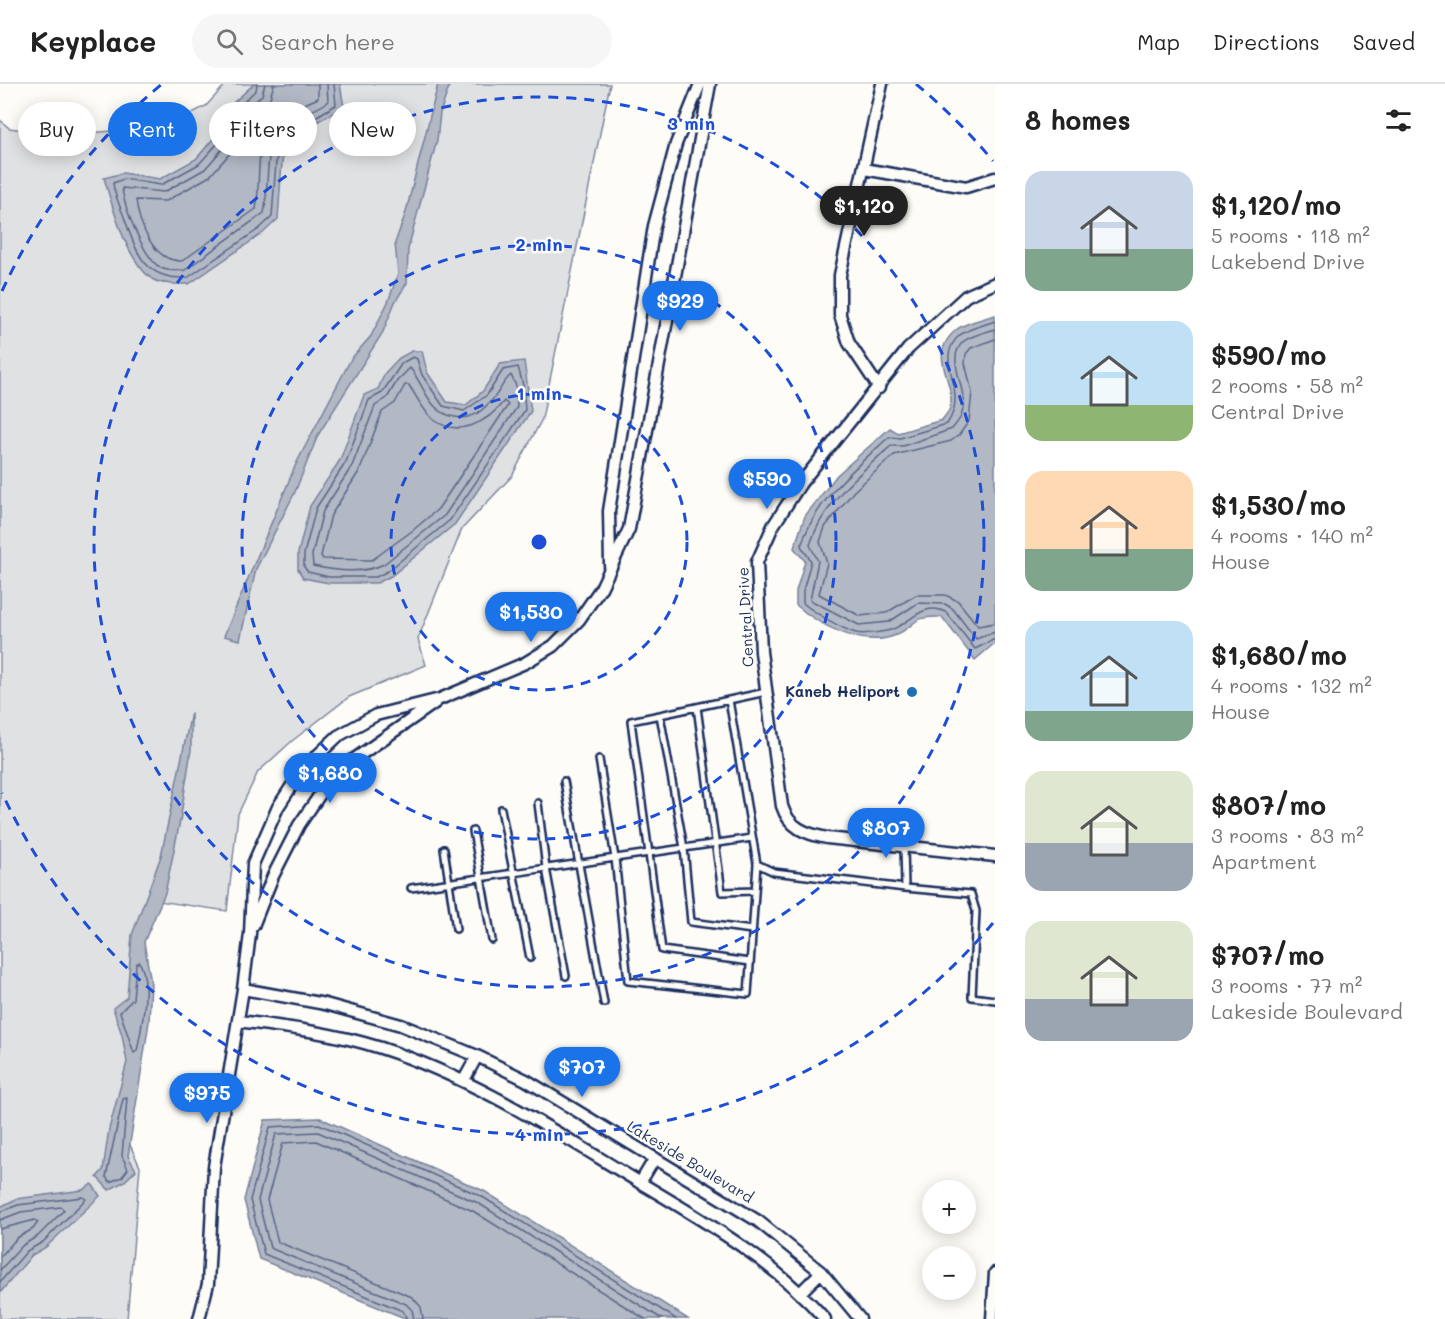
<!DOCTYPE html>
<meta charset="utf-8">
<style>
:root{--surface:#fff;--page:#f6f6f6;--text:#222;--muted:#767676;--line:#e0e0e0;--accent:#1a73e8}
body{margin:0;font-family:Mali,sans-serif;background:var(--page);color:var(--text);height:100vh;display:flex;flex-direction:column;font-size:22px;white-space:nowrap}
*{box-sizing:border-box;margin:0}
p{font-size:20px;color:var(--muted)}
.icon{flex:none;width:33px;height:33px;fill:none;stroke:currentColor;stroke-width:2;stroke-linecap:round;stroke-linejoin:round}
.map{position:relative;flex:1;overflow:hidden}
.details{display:flex;flex-direction:column;background:var(--surface);width:450px}
.details>*{flex:none}
.hud{position:absolute;left:18px;top:18px;width:570px;height:54px;display:flex;gap:12px}
.fabs{position:absolute;left:922px;top:1096px;display:grid;gap:12px}
.fabs a{display:grid;place-items:center;width:54px;height:54px;border-radius:50%;background:var(--surface);box-shadow:0 3px 15px #0003;font-size:30px}
.price{position:absolute;translate:-50% -51px;padding:0 14px;border-radius:21px;background:var(--accent);color:#fff;font-size:20px;line-height:39px;filter:drop-shadow(0 2px 3px #0008)}
.price::after{content:'';position:absolute;left:50%;top:36px;width:18px;height:14px;margin-left:-9px;background:inherit;clip-path:polygon(0 0,100% 0,50% 100%)}
.price.selected{background:#222;color:#fff}
ul{padding:0;list-style:none}
li{display:flex;align-items:center;gap:18px;height:150px;padding:0 30px}
li span{display:grid;place-items:center;flex:none;width:168px;height:120px;border-radius:18px;color:#555}
li>.icon{margin-inline-start:auto}
span .icon{width:72px;height:72px;fill:#fffc;stroke-width:1}
li b{font-size:26px}
h2{display:flex;justify-content:space-between;align-items:center;height:72px;padding:0 30px;font-size:26px}
.tag{padding:0 21px;border-radius:27px;background:var(--surface);box-shadow:0 3px 15px #0003;font-size:21px;line-height:54px}
.tag.selected{background:var(--accent);color:#fff}
header{display:flex;align-items:center;gap:36px;box-sizing:border-box;height:84px;padding:0 30px;background:var(--surface);border-bottom:2px solid var(--line)}
header strong{font-size:28px}
nav{display:flex;gap:33px;margin-inline-start:auto;font-size:21px}
.search{width:420px;height:54px;background:var(--page);display:flex;align-items:center;gap:15px;box-sizing:border-box;padding:0 21px;border-radius:33px;color:var(--muted);font-size:22px}
main{display:flex;flex:1;min-height:0}
.map>svg:first-child{display:block}
.green{fill:#e0e1e3;stroke:#7e88a0;stroke-width:1.5}
.water{fill:#b3b8c5;stroke:#76819c;stroke-width:1.5}
.lines{fill:none;stroke-linecap:round;stroke-linejoin:round}
.shore{stroke:#586687;stroke-width:1.5}
.lane-casing{stroke:#1b2f5e;stroke-width:10}
.street-casing{stroke:#1b2f5e;stroke-width:15}
.lane{stroke:#fdfcf7;stroke-width:5}
.street{stroke:#fdfcf7;stroke-width:10}
.ring{fill:none;stroke:#1d4ed8;stroke-width:3;stroke-dasharray:10 8}
.poi-dot{fill:#1f6fb2;stroke:#fdfcf7;stroke-width:2}
.labels{text-anchor:middle;stroke-width:5;stroke-linejoin:round;paint-order:stroke}
.street-label{font-size:15px;fill:#1b2f5e;stroke:#fdfcf7}
.poi-label{font-size:15px;font-weight:bold;fill:#1b2f5e;stroke:#fdfcf7;text-anchor:end}
.centre{fill:#1d4ed8;stroke:#fdfcf7;stroke-width:3}
.ring-label{font-size:18px;text-anchor:middle;font-weight:bold;fill:#1d4ed8;stroke:#fdfcf7;stroke-width:5;stroke-linejoin:round;paint-order:stroke}
</style>
<header>
<strong>Keyplace</strong>
<div class="search"><svg class="icon" aria-label="search" viewBox="0 0 24 24"><circle cx="10" cy="10" r="6"/><path d="M15 15l6 6"/></svg>Search here</div>
<nav><a>Map</a><a>Directions</a><a>Saved</a></nav>
</header>
<main>
<div class="map">
<svg width="995" height="1235" viewBox="0 0 995 1235">
<rect width="100%" height="100%" fill="#fdfcf7"/>
<filter id="ink" filterUnits="userSpaceOnUse"><feTurbulence type="fractalNoise" baseFrequency=".0167" numOctaves="2"/><feDisplacementMap in="SourceGraphic" scale="12" xChannelSelector="R" yChannelSelector="G"/><feConvolveMatrix kernelMatrix="1 2 1 2 8 2 1 2 1" color-interpolation-filters="sRGB"/></filter>
<g filter="url(#ink)">
<path class="green" d="M226,0h384l-68,335 -30,57 -50,53 -44,110 8,26 -77,32 -57,44 -34,31 -20,42 -11,97 -75,-11 -16,47 -10,189 14,31 -13,152h-127v-1199l9,8 53,7 103,-8 41,-21z"/>
<path class="water" d="M254,0h86l4,23 -57,31 -5,24 -4,57 -15,14 -74,51c-11,0 -27,1 -37,-5 -26,-19 -39,-71 -48,-101l19,-5 37,6 36,-20 17,-20 20,-36z
M438,0h12l-10,29 -3,27 -29,109 -1,34 -12,19 -12,30 -65,103 -23,57 -39,77 -16,71 -16,-4 72,-172 55,-105 20,-23 17,-34 10,-28 -3,-31 11,-31z
M995,231v328l-20,17 -33,-43c-32,-1 -23,7 -46,18 -32,14 -76,-9 -100,-30v-14l9,-30 -11,-13 11,-32 32,-41 53,-47 8,5 44,-13c2,-3 7,-8 8,-12 7,-27 -25,-52 6,-78 9,-8 28,-11 39,-15z
M412,267h10l5,21 20,30 19,3 17,-14 17,-27 24,-3 7,50 -76,113 -64,52 -14,7h-48l-26,-5 -5,-9v-16l12,-47 30,-46 24,-65 14,-6 7,-16 14,-15z
M191,629v37l-11,71 -15,72 -21,49 7,41 -2,39 -21,134 8,14 -11,11 -16,9 -12,-13 6,-7 6,-41 18,-67 -5,-27 -9,-27 14,-11 5,-62 29,-79z
M320,1034l164,73 204,128h-281l-148,-60 -15,-59 21,-80z
M92,1100l8,12 -54,51 -14,8 -32,38v-86l16,-8 67,-9z"/>
<g class="lines">
<path class="shore" d="M257,0l-1,6 -18,17 -20,36 -19,21 -38,21 -37,-6 -11,4c1,11 6,21 10,31 13,36 19,66 64,64l72,-49 13,-12 4,-56 6,-25 54,-31 -2,-21
M265,0l-3,11 -18,17 -19,34 -20,23 -41,23 -42,-4c2,19 22,71 39,80 7,3 16,3 24,2l79,-57c5,-19 0,-76 17,-87 15,-10 32,-14 47,-24l-1,-18
M274,0l-4,14 -19,19 -19,34 -22,25 -44,25 -30,-1c3,24 17,62 46,61l74,-52c5,-23 -2,-70 16,-87 11,-11 32,-17 46,-24v-14
M995,237c-10,4 -27,7 -35,14 -29,25 11,54 -13,89l-47,14 -11,-1c-35,32 -73,62 -88,109l10,15 -8,30v12c10,9 39,26 53,30 8,2 29,-1 37,-4 18,-7 32,-29 54,-16l28,36 20,-10
M995,245c-9,3 -23,6 -31,12 -21,18 6,49 -2,72 -1,6 -6,11 -10,16l-49,17h-12c-32,28 -68,57 -81,99l8,16 -8,39 49,25 30,-3 29,-19 27,1 8,5 23,30 19,-7
M995,255l-24,9 -5,6 -1,9 7,29 -3,29 -10,14 -8,6 -57,14 -40,36 -29,36 -5,15 7,21 -8,31 41,22 26,-3 30,-18h29l13,6 20,25 17,-3
M413,273l4,2 5,16 21,31 21,5 23,-16 16,-25 15,-3 5,18 2,25 -75,110 -62,51 -12,6h-47l-21,-5 -4,-5v-13l12,-46 30,-46 23,-62 13,-7 20,-30z
M410,284c15,18 18,44 45,49 16,3 25,-4 36,-16 8,-7 11,-19 20,-26l5,11 1,21 -72,108 -61,49c-20,10 -49,7 -71,2l-1,-11 11,-44 29,-45 23,-60 12,-8 10,-17z
M405,301h4c7,11 15,27 25,35 25,18 54,2 70,-19l4,4 -70,104 -26,22 -40,29 -49,-1 -2,-3 10,-41 29,-45 22,-58 13,-9z
M139,878c13,17 2,69 -2,89l-3,2 -14,-41 13,-13 3,-35z
M127,1014l-5,58 6,13 -6,8 -12,5 -4,-5 17,-78z
M0,1128l18,-7 65,-8 3,2 -43,43 -16,9 -27,31
M0,1136l21,-8 40,-5 3,3 -26,26 -15,9 -23,25
M0,1145l35,-9 3,2 -5,7 -16,9 -17,19
M407,1235l-4,-8 -139,-57 -14,-54 20,-73 49,-3 162,72 195,123
M414,1235l-2,-9 -6,-6 -136,-56 -12,-48 18,-66 42,-2 160,71 184,116
M423,1235l-2,-12 -9,-10 -134,-55 -11,-42 16,-57 33,-2 157,70 172,108"/>
<g class="lane-casing">
<path id="lane" d="M766,608l-37,8 28,164 17,8 131,16
M729,616l-69,15 24,133 7,74 61,8
M697,623l25,185 33,-1
M660,631l-29,6 31,229 88,12
M599,675l16,99 13,123 120,13 9,-130
M564,697l40,222
M538,719l8,65 20,108
M501,725l29,149
M473,747l19,109
M904,762l1,42 66,6 5,17 -4,86 23,3
M444,765l12,80
M411,804l341,-50"/>
</g>
<g class="street-casing">
<path id="street" d="M864,85l102,18 29,-9
M995,199l-29,13 -58,53 -107,134 -28,43 -16,36 4,90 21,154c7,22 24,28 45,32l168,18
M879,304l-30,-45 -9,-28v-40l42,-191
M610,481l-1,-54 45,-285 22,-82 24,-60
M253,842l20,-50 26,-51 24,-35 30,-30 83,-58
M243,905l82,15 76,21 76,31 49,24 232,141 63,51 39,47
M238,937c48,6 96,12 143,27 93,30 175,84 258,134 67,40 134,78 186,137
M464,996l13,-24
M640,1099l15,-25
M801,1208l20,-20
M199,1235l9,-35 6,-117 29,-178 7,-55 3,-70 25,-57 24,-37 36,-34 38,-21 64,-16 85,-36 28,-17 26,-26 22,-32 28,-59 81,-445
M992,1235l3,-46"/>
</g>
<use href="#lane" class="lane"/>
<use href="#street" class="street"/>
</g>
</g>
<g class="ring">
<circle cx="539" cy="458" r="148"/>
<circle cx="539" cy="458" r="297"/>
<circle cx="539" cy="458" r="445"/>
<path d="M993 839A593 593 0 0 1 2 709M2 207A593 593 0 0 1 162 0M916 0A593 593 0 0 1 993 77"/>
</g>
<circle class="poi-dot" cx="912" cy="608" r="6"/>
<g class="labels">
<g class="street-label">
<text transform="translate(746 533) rotate(-93)" y="5">Central Drive</text>
<text transform="translate(690 1078) rotate(31)" y="5">Lakeside Boulevard</text>
</g>
<g class="poi-label">
<text x="900" y="613">Kaneb Heliport</text>
</g>
</g>
<circle cx="539" cy="458" r="9" class="centre"/>
<g class="ring-label">
<text x="691" y="46">3 min</text>
<text x="539" y="167">2 min</text>
<text x="539" y="316">1 min</text>
<text x="539" y="1057">4 min</text>
</g>
</svg>
<div class="fabs">
<a>+</a>
<a>−</a>
</div>
<b class="price selected" style="left:864px;top:153px">$1,120</b>
<b class="price" style="left:680px;top:248px">$929</b>
<b class="price" style="left:767px;top:426px">$590</b>
<b class="price" style="left:531px;top:559px">$1,530</b>
<b class="price" style="left:330px;top:720px">$1,680</b>
<b class="price" style="left:886px;top:775px">$807</b>
<b class="price" style="left:582px;top:1014px">$707</b>
<b class="price" style="left:207px;top:1040px">$975</b>
<div class="hud">
<a class="tag">Buy</a>
<a class="tag selected">Rent</a>
<a class="tag">Filters</a>
<a class="tag">New</a>
</div>
</div>
<section class="details">
<h2>8 homes<svg class="icon" aria-label="filters" viewBox="0 0 24 24"><path d="M4 7h16M4 17h16"/><circle cx="9" cy="7" r="2"/><circle cx="15" cy="17" r="2"/></svg></h2>
<ul>
<li><span style="background:linear-gradient(#c9d6e8 65%,#7fa58c 0)"><svg class="icon" aria-label="home" viewBox="0 0 24 24"><path d="M3 11l9-7 9 7M6 9v11h12V9"/></svg></span><div><b>$1,120/mo</b><p>5 rooms · 118 m²</p><p>Lakebend Drive</p></div></li>
<li><span style="background:linear-gradient(#bfe0f5 70%,#8fb573 0)"><svg class="icon" aria-label="home" viewBox="0 0 24 24"><path d="M3 11l9-7 9 7M6 9v11h12V9"/></svg></span><div><b>$590/mo</b><p>2 rooms · 58 m²</p><p>Central Drive</p></div></li>
<li><span style="background:linear-gradient(#ffd9b3 65%,#7fa58c 0)"><svg class="icon" aria-label="home" viewBox="0 0 24 24"><path d="M3 11l9-7 9 7M6 9v11h12V9"/></svg></span><div><b>$1,530/mo</b><p>4 rooms · 140 m²</p><p>House</p></div></li>
<li><span style="background:linear-gradient(#bfe0f5 75%,#7fa58c 0)"><svg class="icon" aria-label="home" viewBox="0 0 24 24"><path d="M3 11l9-7 9 7M6 9v11h12V9"/></svg></span><div><b>$1,680/mo</b><p>4 rooms · 132 m²</p><p>House</p></div></li>
<li><span style="background:linear-gradient(#dfe7d0 60%,#9aa5b1 0)"><svg class="icon" aria-label="home" viewBox="0 0 24 24"><path d="M3 11l9-7 9 7M6 9v11h12V9"/></svg></span><div><b>$807/mo</b><p>3 rooms · 83 m²</p><p>Apartment</p></div></li>
<li><span style="background:linear-gradient(#dfe7d0 65%,#9aa5b1 0)"><svg class="icon" aria-label="home" viewBox="0 0 24 24"><path d="M3 11l9-7 9 7M6 9v11h12V9"/></svg></span><div><b>$707/mo</b><p>3 rooms · 77 m²</p><p>Lakeside Boulevard</p></div></li>
</ul>
</section>
</main>
